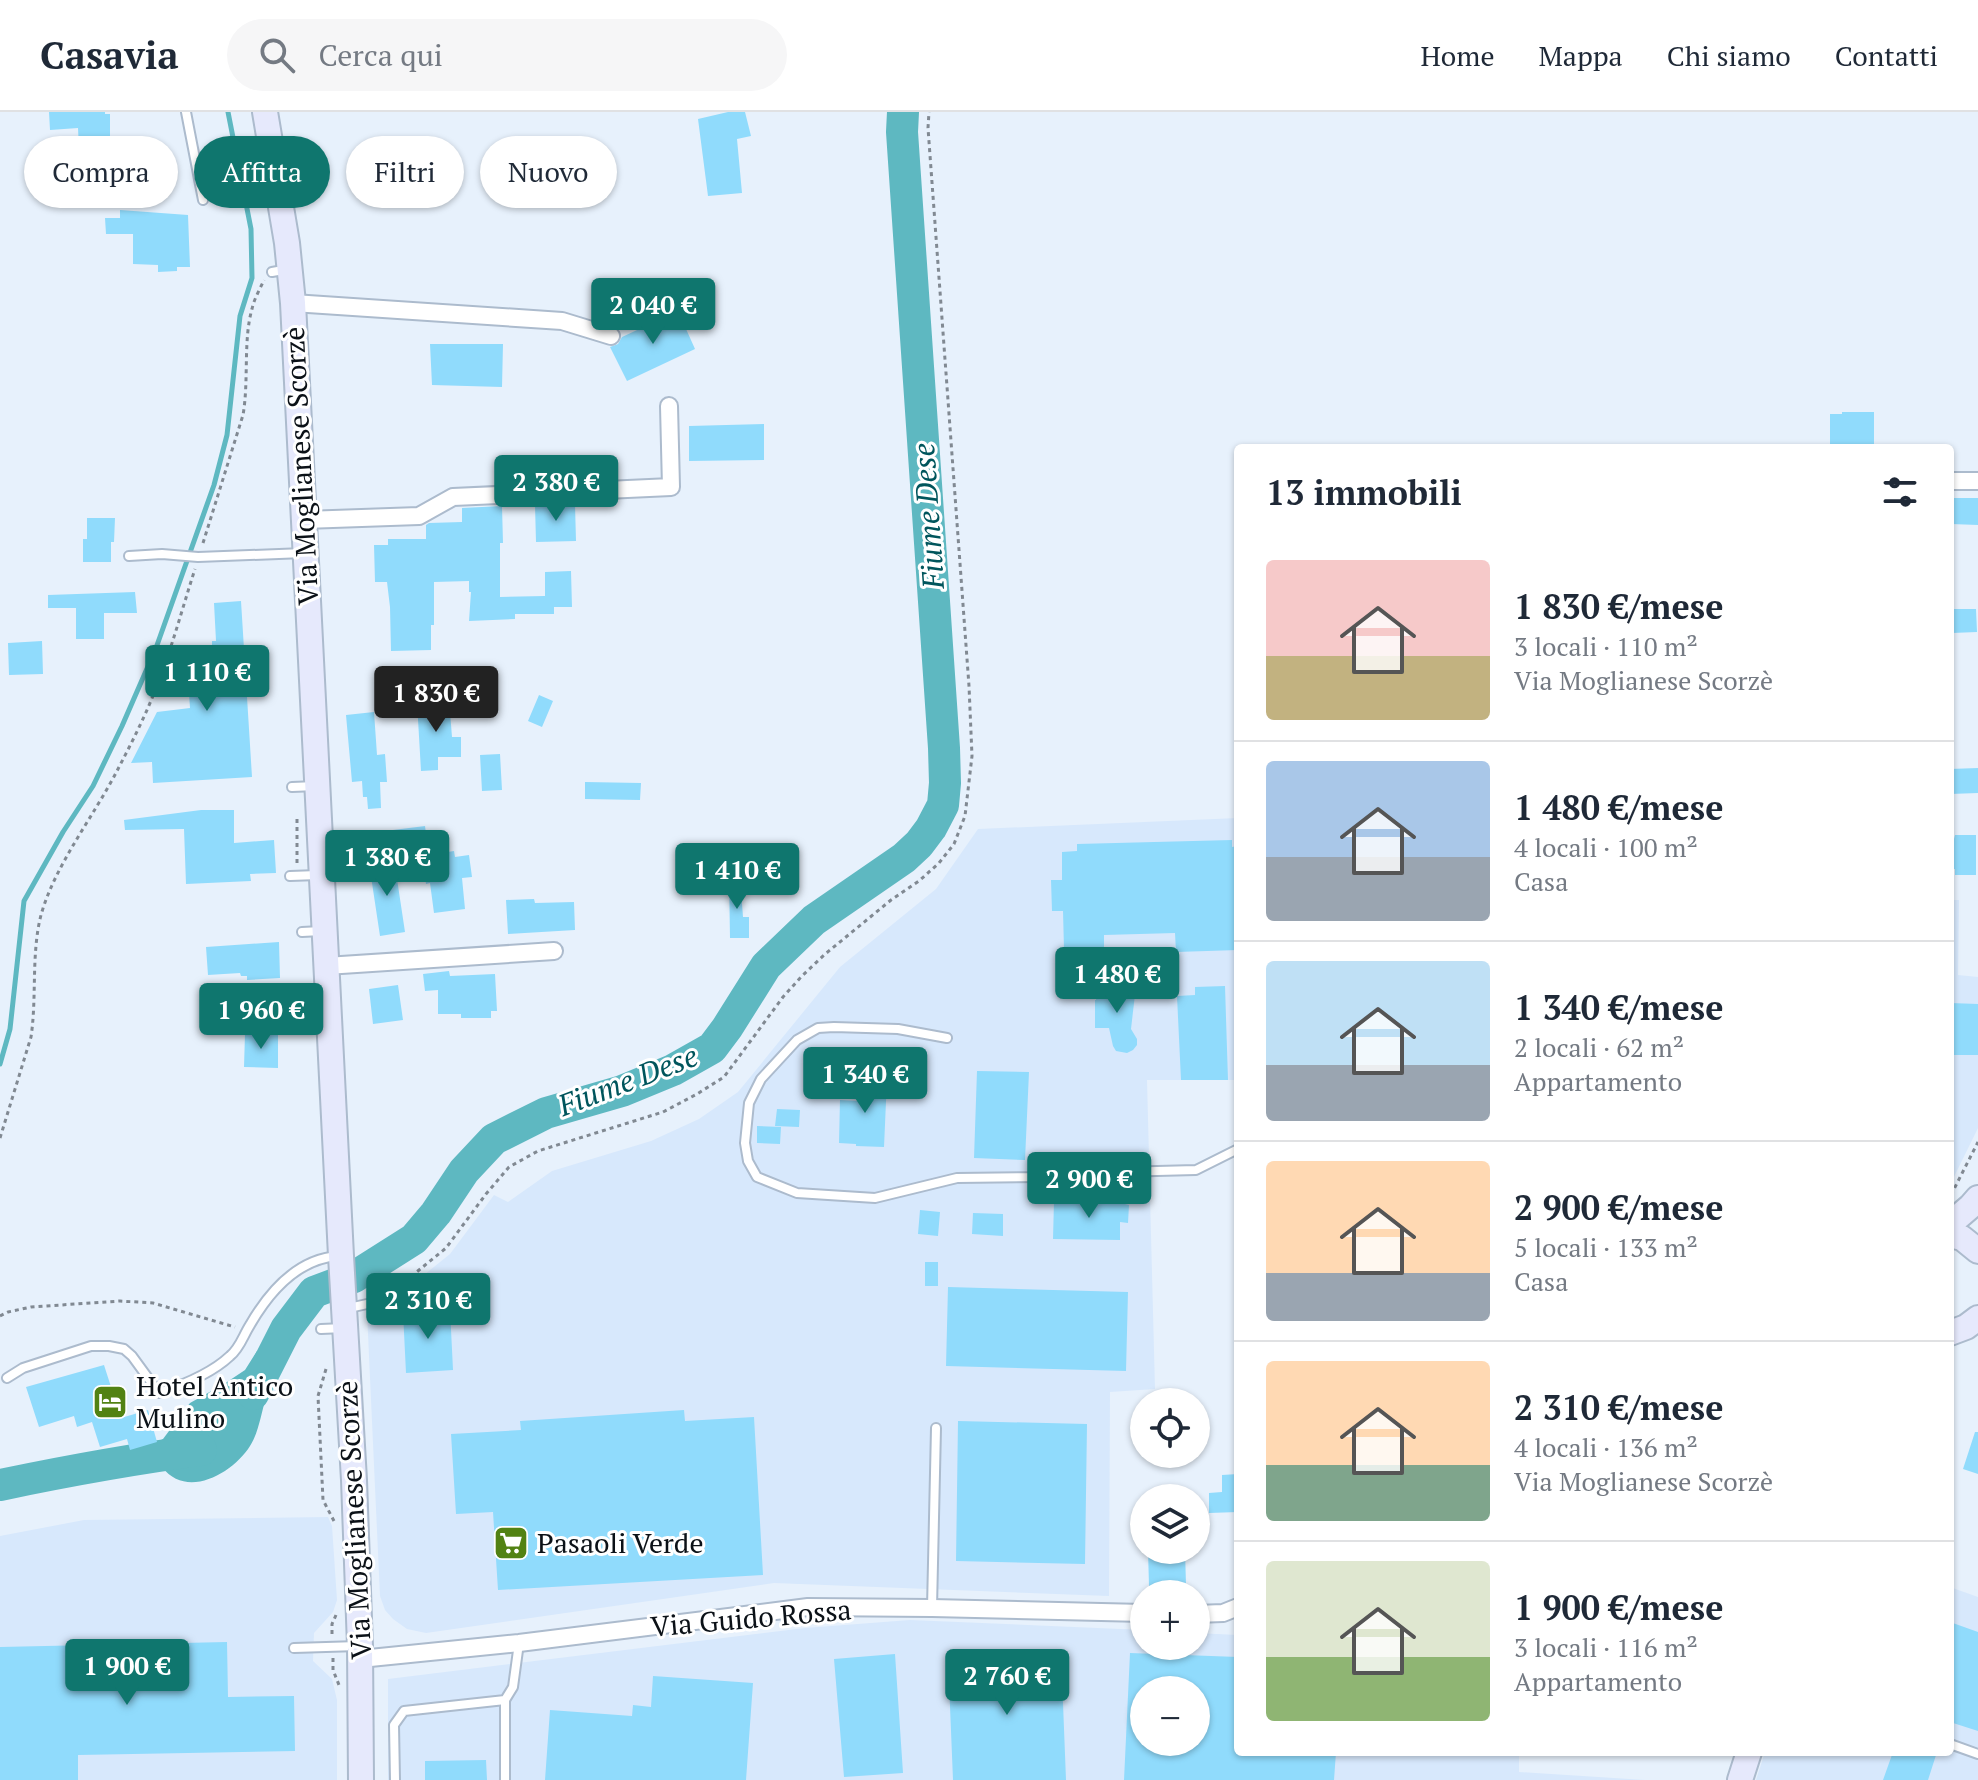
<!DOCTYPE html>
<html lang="it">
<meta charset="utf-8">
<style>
:root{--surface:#fff;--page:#f6f6f7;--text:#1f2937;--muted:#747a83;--line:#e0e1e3;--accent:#0f766e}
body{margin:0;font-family:"PT Serif",serif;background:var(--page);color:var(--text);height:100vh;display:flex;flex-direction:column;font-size:30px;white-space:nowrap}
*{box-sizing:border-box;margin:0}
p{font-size:26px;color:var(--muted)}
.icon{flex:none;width:44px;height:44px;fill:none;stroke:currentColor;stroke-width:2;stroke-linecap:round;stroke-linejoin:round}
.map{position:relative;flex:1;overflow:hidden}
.details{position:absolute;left:1234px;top:332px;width:720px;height:1312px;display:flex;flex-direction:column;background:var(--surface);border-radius:8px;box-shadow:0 2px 6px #0004}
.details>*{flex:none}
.banner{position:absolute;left:24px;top:24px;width:760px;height:72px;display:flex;gap:16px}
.tools{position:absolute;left:1130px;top:1276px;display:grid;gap:16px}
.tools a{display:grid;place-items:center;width:80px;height:80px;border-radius:50%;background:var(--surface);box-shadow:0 2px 6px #0004;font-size:40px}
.price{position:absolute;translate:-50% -68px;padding:0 18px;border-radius:8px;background:var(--accent);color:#fff;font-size:26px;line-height:52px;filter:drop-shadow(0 2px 4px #0008)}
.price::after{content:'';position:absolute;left:50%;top:48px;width:24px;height:18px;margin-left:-12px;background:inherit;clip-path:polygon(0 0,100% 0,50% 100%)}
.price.on{background:#222;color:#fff}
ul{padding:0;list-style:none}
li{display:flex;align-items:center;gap:24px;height:200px;padding:0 32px}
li+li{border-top:2px solid var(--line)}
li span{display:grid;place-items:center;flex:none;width:224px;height:160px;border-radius:8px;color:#555}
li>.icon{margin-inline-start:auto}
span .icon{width:96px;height:96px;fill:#fffc;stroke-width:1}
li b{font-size:34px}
h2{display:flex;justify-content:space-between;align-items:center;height:96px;padding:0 32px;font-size:34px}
.tag{padding:0 28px;border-radius:36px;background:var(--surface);box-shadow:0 2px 6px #0004;font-size:28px;line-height:72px}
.tag.on{background:var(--accent);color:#fff}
header{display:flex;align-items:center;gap:48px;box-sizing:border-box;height:112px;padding:0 40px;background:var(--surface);border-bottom:2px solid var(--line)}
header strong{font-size:38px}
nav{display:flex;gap:44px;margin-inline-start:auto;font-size:28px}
.search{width:560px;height:72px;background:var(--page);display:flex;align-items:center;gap:20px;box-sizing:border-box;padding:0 28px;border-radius:44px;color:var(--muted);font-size:30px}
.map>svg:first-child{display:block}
.built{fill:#d7e8fc;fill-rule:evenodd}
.water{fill:#5eb8c1}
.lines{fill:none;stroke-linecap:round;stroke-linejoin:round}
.stream{stroke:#5eb8c1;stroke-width:5}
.river{stroke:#5eb8c1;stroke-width:32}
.building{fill:#90dbfc;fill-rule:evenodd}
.service-casing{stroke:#acbbcd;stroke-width:12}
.minor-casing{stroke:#acbbcd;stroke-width:20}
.secondary-casing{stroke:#acbbcd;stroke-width:28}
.path{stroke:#818992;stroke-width:3;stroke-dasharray:4 4;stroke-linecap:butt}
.service{stroke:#fff;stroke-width:8}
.minor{stroke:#fff;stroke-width:16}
.secondary{stroke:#e6e9fc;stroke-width:24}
.labels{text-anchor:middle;stroke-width:6;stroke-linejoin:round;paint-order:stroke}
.street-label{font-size:28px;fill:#0b1117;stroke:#fff}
.poi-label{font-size:28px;fill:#0b1117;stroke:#fff;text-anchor:start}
.water-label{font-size:30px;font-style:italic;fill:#00555c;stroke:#fff}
</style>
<header>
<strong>Casavia</strong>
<div class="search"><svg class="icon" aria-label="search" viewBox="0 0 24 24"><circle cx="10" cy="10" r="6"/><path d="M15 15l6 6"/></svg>Cerca qui</div>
<nav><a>Home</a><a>Mappa</a><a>Chi siamo</a><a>Contatti</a></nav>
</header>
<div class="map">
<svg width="1978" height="1668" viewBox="0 0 1978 1668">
<rect width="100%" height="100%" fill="#e7f1fc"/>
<path class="built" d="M1238,706v262h-91l8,309 -45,3 -1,204 -335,-13 -348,50 -19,-4 -14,-10 -8,-9 -5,-14 -13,-284 42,-25 41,-33 44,-59 14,7 44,-31 99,-30 48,-22 39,-27 102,-125 96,-78 42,-60z
M1950,788h9l-1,75 20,2v151l-28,57z
M328,1405l4,9 5,74 -4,12 -19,21 -1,28 19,18 5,21v80h-337v-244l84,-16z
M1950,1475l28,10v183h-222l9,-28h185z
M910,1508l234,10v16h52v-13l42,2v117h281v20l126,8h-1257v-101l417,-51zM1144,1578h52v52h-52z"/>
<path class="water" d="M257,1239l24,6c-5,14 -11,27 -15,41 -5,15 -7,34 -16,48 -17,27 -63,54 -88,21 -5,-6 -6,-16 -8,-23l9,-5 27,-36 34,-19 21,-14z"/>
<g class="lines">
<path class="stream" d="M0,952l10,-35 14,-128 39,-69 30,-46 29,-60 34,-78 58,-163 13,-50 13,-119 12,-38 -1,-49 -23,-117"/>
<path class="river" d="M253,1282l33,-65 28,-37 40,-15 60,-38 22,-26 28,-42 30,-32 52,-26 76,-22 51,-21 39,-22 15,-20 39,-62 48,-46 90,-62 15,-14 12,-16 12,-23 2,-22 -1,-35 -42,-616 1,-20
M0,1373c67,-14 133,-26 201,-35"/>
</g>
<path class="building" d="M49,0h56v2h5v33l-31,2 -1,-21 -28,2z
M728,0h17l6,24 -14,3 5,54 -34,3 -10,-77z
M120,98l68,5 2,52h-13v4l-19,1v-7l-25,-1v-30h-27l-1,-16h15z
M678,199l17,38 -68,32 -17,-34 8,-3 4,-7z
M430,232h73l-1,43 -70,-2z
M1842,300h32v34l-44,1v-33h12z
M764,312v36l-75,1v-35z
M1951,386h27v27l-27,-1z
M575,392l1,37 -40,1 -1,-37z
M502,394l1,37h-3v54l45,-1v-24l26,-1 1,36h-18v7h-39v5l-46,2 2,-29h-2v-11l-35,1v43h-3v25l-40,1 -1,-44 -3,-25h-12l-1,-37h14v-6h38v-14l3,-2 33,-1v-14z
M87,406h28l-1,24h-3v20h-28v-23h4z
M135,480l2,21h-33v26h-28v-31h-28v-13z
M241,489l11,176 -99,6 -1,-21 -21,1 26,-51 33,-4 -4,-59 26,-1v-7h4l-2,-38z
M1952,497h24l1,23 -25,1z
M42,529l1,33 -34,1 -1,-32z
M539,583l14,6 -11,26 -14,-6z
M449,587l3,38h9v20h-23v13l-17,1 -4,-69z
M374,600l3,43 8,-1 2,28h-7l1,26 -13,1 -1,-12h-4l-1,-16 -10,1 -6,-67z
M500,642l2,36 -20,1 -2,-36z
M1978,656v25l-28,1v-25z
M585,670l56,1 -1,17 -55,-1z
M201,698h33v33l40,-3 2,33 -26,1 1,7 -65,3 -2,-55 -59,1 -1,-10z
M425,714l4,29 -33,3 -3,-28z
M1955,723h21v40h-21v-6l-5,1v-31h4z
M1232,728v7l5,-1 1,104 -62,2 -1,-19 -71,2v13l-40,1 -1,-38h-11l-1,-31h11v-28l15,-1v-7z
M454,739l1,6 14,-2 3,22 -10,1 3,31 -31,4 -4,-30 -4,1 -4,-28z
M394,747l11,73 -25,4 -11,-73z
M740,765l3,40h6v21h-19l-1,-60z
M534,787l1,4 39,-1 1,28 -67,4 -2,-34z
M279,830l1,36 -33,2v-4h-6l-1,-3 -32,2 -2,-28z
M449,859l1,5 45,-2 2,37h-6v7h-30v-4h-23v-24l-13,1 -2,-17z
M1097,872l39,2 -5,43 6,10v6l-4,5 -6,3 -11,-2 -3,-5 -4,-18h-14v-28h1z
M398,873l5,35 -30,4 -4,-35z
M1225,874l3,94h-47l-4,-84 18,-1v-8z
M1950,891l28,1v51h-28z
M245,922l33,1v33l-34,-1z
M977,959l52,1 -4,88 -51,-2z
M858,966l29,1 -3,68 -28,-1v-2l-17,-1 1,-43 17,1z
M777,997l23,1 -1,17 -24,-1z
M757,1014l24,1 -1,17 -23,-1z
M1054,1089l67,2 8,2 -1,18 -8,-1v18l-67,-1z
M920,1098l20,2 -2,24 -20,-2z
M973,1101l30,1v22l-31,-2z
M925,1150h13v24h-13z
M948,1175l180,5 -2,79 -180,-5z
M450,1197l3,61 -47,3 -3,-61z
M104,1253l17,53 27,-8 9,32 -27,8 -3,-11 -27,8 -8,-25 -15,5 -3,-11 -35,11 -13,-40z
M684,1298l1,11 69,-4 9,158 -265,15 -5,-78 -37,2 -5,-80 70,-4 -1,-9z
M958,1309l129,3 -2,140 -129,-3z
M1975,1320h3v42l-15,-5z
M1238,1362v38l-29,1v-20l13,-1v-17z
M1148,1438h37l1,35 -37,1z
M1950,1510l28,10v99l-28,-9z
M227,1530l1,55 66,-1 1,55 -217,4v25h-78v-133z
M1061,1540l5,128h-113l-5,-123z
M1130,1541l108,4v95h98l-2,28h-210zM1144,1578h52v52h-52z
M895,1542l8,119 -59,4 -10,-118z
M653,1564l100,7 -7,97h-201l5,-70 82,6 1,-11 18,2z
M1893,1640h44l-9,28h-45z
M486,1648l1,20h-62v-19z"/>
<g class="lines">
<g class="service-casing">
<path id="service" d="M186,0l17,88
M272,160l17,-3
M129,444l33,-2 36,3 106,-4
M292,675l24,-1
M290,764l28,-1
M302,820l19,-1
M947,926l-49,-9 -64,-2 -16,1 -21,12 -36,39 -12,24 -4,40 3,18 9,16 40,16 78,5 82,-20 87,-1 35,-4 117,-3 42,-21
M349,1196l18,-4
M321,1217l23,-1
M7,1266l16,-10 68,-22h18l15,3 8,7 27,37c24,-8 52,-19 71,-37 10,-8 13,-20 20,-31 19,-33 48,-66 88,-69
M932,1496l4,-180
M294,1536l64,-2
M1950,1632l28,10
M395,1668l-1,-55 10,-14 101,-11
M505,1668v-80l8,-13 6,-44"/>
</g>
<g class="minor-casing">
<path id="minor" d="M293,191l269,18 49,15
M1950,369h28
M304,408l115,-4 34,-19 218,-10 -2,-81
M326,854l228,-15
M1196,1502l27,-1 15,-6
M361,1549l9,-3 149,-15 289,-36 124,1 212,5"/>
</g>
<g class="secondary-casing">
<path id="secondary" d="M265,0l22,131 6,60 48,953 13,224 6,166 1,134
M1950,1112l21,-18 7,-8
M1950,1123l12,3 16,13
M1950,1221l16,-6 12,-9
M1740,1668l9,-28"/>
</g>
<path class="path" d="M203,431l40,-128c6,-34 0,-75 9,-106 2,-10 8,-20 12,-29
M297,707v44
M0,1026l31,-101c6,-40 0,-83 10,-122 14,-50 53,-99 77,-146 15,-29 30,-58 41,-89 14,-36 24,-74 36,-111
M1951,1083l27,-53
M378,1187l19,-11 49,-40 40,-54 23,-27 29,-16 125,-39 34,-18 27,-17 59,-80 18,-20 23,-22 67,-55 28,-19 20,-18 15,-19 11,-28 7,-60 -3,-70 -41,-558 1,-16
M0,1204l8,-4 23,-5 89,-6 33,2 82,24
M326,1257l-8,27 5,104 11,21
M332,1522v-10l4,-9
M333,1546v12l6,15"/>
<use href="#service" class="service"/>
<use href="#minor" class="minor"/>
<use href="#secondary" class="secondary"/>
</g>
<defs>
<g id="hotel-square" transform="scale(1.8)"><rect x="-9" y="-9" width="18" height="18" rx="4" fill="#528213" stroke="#fff"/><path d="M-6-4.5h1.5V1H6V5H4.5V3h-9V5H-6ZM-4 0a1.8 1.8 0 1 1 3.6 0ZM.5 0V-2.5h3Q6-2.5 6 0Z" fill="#fff"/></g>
<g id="supermarket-square" transform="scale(1.8)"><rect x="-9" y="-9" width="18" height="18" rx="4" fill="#528213" stroke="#fff"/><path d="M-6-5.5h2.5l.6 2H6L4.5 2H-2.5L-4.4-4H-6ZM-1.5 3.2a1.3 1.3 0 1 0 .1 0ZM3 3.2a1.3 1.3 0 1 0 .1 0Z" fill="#fff"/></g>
</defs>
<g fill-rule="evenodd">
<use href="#hotel-square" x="110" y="1290"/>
<use href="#supermarket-square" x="511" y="1431"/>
</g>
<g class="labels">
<g class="street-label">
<text transform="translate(301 354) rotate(-93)" y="10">Via Moglianese Scorzè</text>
<text transform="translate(354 1408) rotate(-93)" y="10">Via Moglianese Scorzè</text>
<text transform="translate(751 1506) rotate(-5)" y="10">Via Guido Rossa</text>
</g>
<g class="poi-label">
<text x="136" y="1284">Hotel Antico<tspan x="136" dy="32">Mulino</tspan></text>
<text x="537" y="1441">Pasaoli Verde</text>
</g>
<g class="water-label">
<text transform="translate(929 404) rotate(-94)" y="10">Fiume Dese</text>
<text transform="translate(628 969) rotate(-21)" y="10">Fiume Dese</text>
</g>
</g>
</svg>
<div class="tools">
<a><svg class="icon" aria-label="locate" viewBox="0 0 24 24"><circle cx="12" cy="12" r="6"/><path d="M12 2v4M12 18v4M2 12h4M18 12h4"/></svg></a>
<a><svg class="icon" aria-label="layers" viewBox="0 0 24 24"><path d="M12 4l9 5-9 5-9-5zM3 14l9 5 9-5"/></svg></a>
<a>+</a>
<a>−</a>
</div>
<b class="price" style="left:653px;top:234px">2 040 €</b>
<b class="price" style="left:556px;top:411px">2 380 €</b>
<b class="price" style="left:207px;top:601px">1 110 €</b>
<b class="price on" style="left:436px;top:622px">1 830 €</b>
<b class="price" style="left:387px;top:786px">1 380 €</b>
<b class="price" style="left:737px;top:799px">1 410 €</b>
<b class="price" style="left:1117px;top:903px">1 480 €</b>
<b class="price" style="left:261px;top:939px">1 960 €</b>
<b class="price" style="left:865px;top:1003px">1 340 €</b>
<b class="price" style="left:1089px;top:1108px">2 900 €</b>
<b class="price" style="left:428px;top:1229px">2 310 €</b>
<b class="price" style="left:127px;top:1595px">1 900 €</b>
<b class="price" style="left:1007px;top:1605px">2 760 €</b>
<div class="banner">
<a class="tag">Compra</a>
<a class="tag on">Affitta</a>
<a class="tag">Filtri</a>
<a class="tag">Nuovo</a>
</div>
<section class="details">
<h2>13 immobili<svg class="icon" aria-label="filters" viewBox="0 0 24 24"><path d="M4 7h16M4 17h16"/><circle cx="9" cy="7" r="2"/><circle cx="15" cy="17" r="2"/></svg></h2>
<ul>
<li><span style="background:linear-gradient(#f6c9c9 60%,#c2b280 0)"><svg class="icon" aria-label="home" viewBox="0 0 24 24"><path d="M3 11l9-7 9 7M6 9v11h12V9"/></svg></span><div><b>1 830 €/mese</b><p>3 locali · 110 m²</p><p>Via Moglianese Scorzè</p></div></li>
<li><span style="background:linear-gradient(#a9c7e8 60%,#9aa5b1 0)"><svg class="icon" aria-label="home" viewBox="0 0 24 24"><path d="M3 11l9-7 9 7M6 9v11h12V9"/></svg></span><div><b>1 480 €/mese</b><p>4 locali · 100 m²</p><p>Casa</p></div></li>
<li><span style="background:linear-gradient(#bfe0f5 65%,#9aa5b1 0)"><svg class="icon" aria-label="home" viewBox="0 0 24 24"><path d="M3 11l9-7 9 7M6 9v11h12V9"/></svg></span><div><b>1 340 €/mese</b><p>2 locali · 62 m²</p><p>Appartamento</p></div></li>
<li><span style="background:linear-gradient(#ffd9b3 70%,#9aa5b1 0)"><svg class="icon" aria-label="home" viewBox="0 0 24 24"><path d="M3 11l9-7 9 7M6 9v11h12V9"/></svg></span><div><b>2 900 €/mese</b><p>5 locali · 133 m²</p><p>Casa</p></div></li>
<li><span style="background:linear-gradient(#ffd9b3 65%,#7fa58c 0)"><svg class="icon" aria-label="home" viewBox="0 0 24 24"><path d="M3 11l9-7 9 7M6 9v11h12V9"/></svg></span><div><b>2 310 €/mese</b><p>4 locali · 136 m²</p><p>Via Moglianese Scorzè</p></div></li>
<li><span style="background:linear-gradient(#dfe7d0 60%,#8fb573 0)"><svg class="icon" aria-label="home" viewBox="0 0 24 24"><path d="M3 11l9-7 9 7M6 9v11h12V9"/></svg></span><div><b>1 900 €/mese</b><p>3 locali · 116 m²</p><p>Appartamento</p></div></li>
</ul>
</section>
</div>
